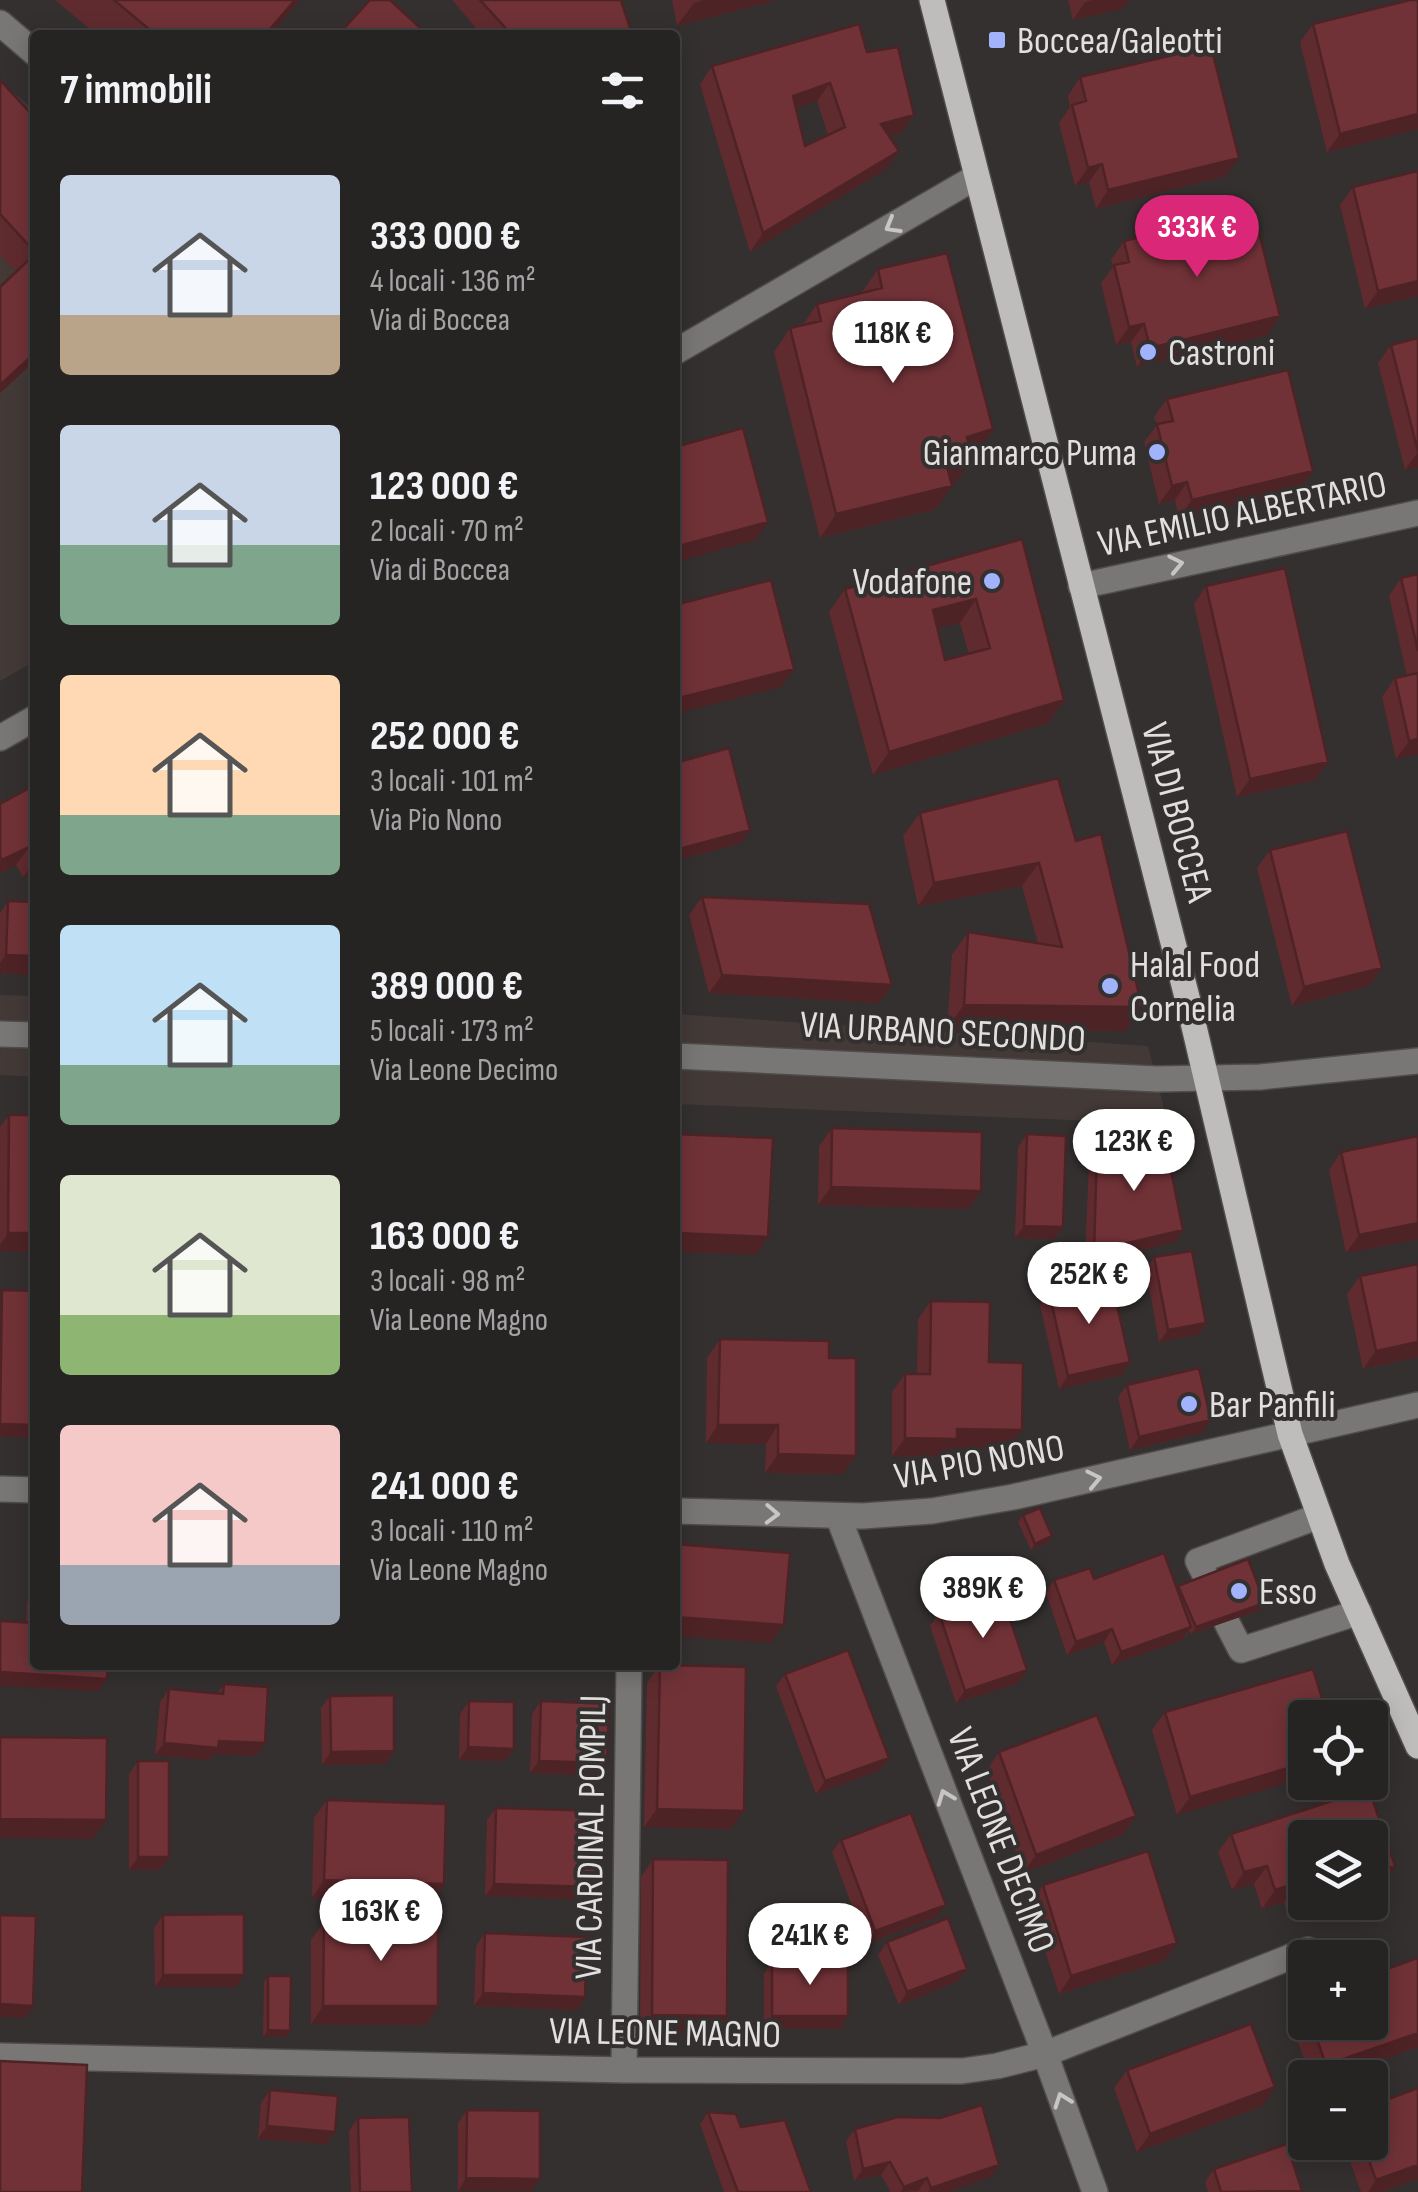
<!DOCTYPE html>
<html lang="it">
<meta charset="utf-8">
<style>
:root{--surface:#262423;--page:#323030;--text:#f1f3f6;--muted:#a4a4a6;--line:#424141;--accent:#db2777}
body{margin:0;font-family:"Sofia Sans Condensed",sans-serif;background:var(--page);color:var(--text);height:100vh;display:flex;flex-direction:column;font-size:38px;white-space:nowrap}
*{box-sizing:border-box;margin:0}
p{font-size:32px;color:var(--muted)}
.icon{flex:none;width:55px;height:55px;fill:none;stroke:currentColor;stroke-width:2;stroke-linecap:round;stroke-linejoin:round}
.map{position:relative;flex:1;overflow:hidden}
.sheet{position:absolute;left:30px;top:30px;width:650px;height:1640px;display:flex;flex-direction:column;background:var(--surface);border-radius:10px;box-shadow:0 5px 25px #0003,0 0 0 2px var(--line)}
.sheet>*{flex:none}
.tools{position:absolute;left:1288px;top:1700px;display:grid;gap:20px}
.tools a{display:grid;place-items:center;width:100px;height:100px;border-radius:10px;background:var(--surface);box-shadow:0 5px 25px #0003,0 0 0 2px var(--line);font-size:50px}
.price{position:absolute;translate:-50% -85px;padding:0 22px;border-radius:35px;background:#fff;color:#222;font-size:32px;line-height:65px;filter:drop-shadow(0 2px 5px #0008)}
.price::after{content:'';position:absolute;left:50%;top:60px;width:30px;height:22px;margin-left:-15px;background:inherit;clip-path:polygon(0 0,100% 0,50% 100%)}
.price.active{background:var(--accent);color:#fff}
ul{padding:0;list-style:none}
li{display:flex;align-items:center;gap:30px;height:250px;padding:0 30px}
li span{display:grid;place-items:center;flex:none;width:280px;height:200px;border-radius:10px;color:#555}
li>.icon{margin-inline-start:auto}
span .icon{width:120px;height:120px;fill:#fffc;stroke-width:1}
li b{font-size:42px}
h2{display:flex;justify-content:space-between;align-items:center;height:120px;padding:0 30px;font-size:42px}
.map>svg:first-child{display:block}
.built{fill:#433a37}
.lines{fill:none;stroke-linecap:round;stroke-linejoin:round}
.minor-casing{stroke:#4f4c4b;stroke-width:28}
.major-casing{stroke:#4f4c4b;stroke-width:28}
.minor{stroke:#787776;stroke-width:25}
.major{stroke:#bfbdbb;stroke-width:25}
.wall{fill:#602b2f;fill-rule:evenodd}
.shaded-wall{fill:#4e2326}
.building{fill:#703237;stroke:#4e2326;stroke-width:2.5;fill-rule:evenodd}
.oneway{stroke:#c8c6c5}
.poi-dot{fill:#a1b3fd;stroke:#33302f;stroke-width:4}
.labels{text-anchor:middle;stroke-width:8;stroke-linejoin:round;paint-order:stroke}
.poi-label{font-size:38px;fill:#e2e0df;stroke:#33302f;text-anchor:start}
.street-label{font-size:38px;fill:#e2e0df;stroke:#33302f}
</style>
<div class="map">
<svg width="1418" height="2192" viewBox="0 0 1418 2192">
<rect width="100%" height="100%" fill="#33302f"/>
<path class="built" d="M0,81l35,30v550l-35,20z
M0,995l35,1v81l-35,-2z
M675,1014l473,32 20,78 -493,-20z"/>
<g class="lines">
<g class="minor-casing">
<path id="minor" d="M0,23l35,30
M675,352l301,-175
M1081,586l337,-73
M0,738l35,-20
M0,1034l35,1
M675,1056l482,23 103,-2 158,-16
M0,1489l35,1
M675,1511l188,5 69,-5 81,-14 405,-92
M838,1516l207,538 50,138
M1207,1579l-9,-18 121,-45
M1227,1623l14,27 118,-38
M0,2056l624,14 338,1 35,-5 48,-12 263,-104
M624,2070l5,-405"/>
</g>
<g class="major-casing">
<path id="major" d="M932,0l256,1001 102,433 47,130 81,182"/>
</g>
<use href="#minor" class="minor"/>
<use href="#major" class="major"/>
</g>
<path class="wall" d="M55,0h245l-30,35h-173z
M452,0h169l4,35h-143z
M672,0h105l-100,26z
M1068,0h61l-7,9 -49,11z
M1313,24l105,105 -91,23 -27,-110z
M867,52l47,63 -13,18 -12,3 10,15 -13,18 -136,83 -50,-168 12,-18zM817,101l11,34 -23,11 -9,-38z
M1080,77l146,99 -130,33 -7,-27 -14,4 -16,-63 11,-16 -2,-11z
M0,80l35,38v243l-35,32v-106l16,-15 -16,-17z
M1418,171v125l-53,13 -25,-104 13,-18z
M1124,241l143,94 -130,32 -6,-25 -15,3 -15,-62 12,-16 -2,-7z
M878,269l115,160 -17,24 -5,1 -16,29 -3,1 -16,25 -116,29 -46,-186 16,-24 12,-2 15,-22 45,-12z
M1418,338v129l-13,3 -27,-107 13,-18z
M1167,399l146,72 -13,18 -121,29 -4,-18 -16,4 -15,-62 13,-17 -3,-8z
M1022,539l42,161 -16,23 -175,52 -44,-163 16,-23zM960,623l9,31 -24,6 -8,-32z
M1418,574v180l-22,5 -14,-62 13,-19 12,-2 -18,-80 12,-18z
M1206,586l122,176 -13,18 -78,17 -43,-193z
M675,763l75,67 -9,13 -66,18z
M35,785v86l-12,6 -7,-12 -16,8v-69z
M920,813l156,28 50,190 -179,-3 5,-73 16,-23 70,11 -16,-57 -104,20 -15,-70z
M1270,850l112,118 -13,18 -77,20 -35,-138z
M702,897l190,88 -13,18 -170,-10 -20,-78z
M8,901l27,74 -35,-2v-60z
M9,1115h26v137l-35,-1v-124z
M832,1128l149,63 -13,18 -150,-4 1,-59z
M1027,1134l36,93 -9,12 -39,-1 3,-91z
M1097,1149l86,81 -8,12 -90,21 4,-101z
M1341,1152l77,87 -72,14 -17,-83z
M1154,1257l52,66 -8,12 -39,7 -13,-72z
M1360,1276l58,81 -55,12 -16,-75z
M1049,1292l73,83 -63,14 -19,-84z
M931,1301l58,61 33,68 -13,18h-58l-7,9 -52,-1v-64l13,-18h12l1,-55z
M720,1339l109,19 14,116 -78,-1 1,-29 -60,-1 1,-85z
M1127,1385l75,48 -72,17 -12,-53z
M1023,1515l25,27 -17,8 -13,-28z
M1094,1579l83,9 1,-2 82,24 -69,24 -1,-4 -8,10 -70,25 -8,-23 -37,13 -21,-62 8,-13z
M35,1591l63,100 -72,-68 1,-21z
M939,1613l79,70 -62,20 -26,-77z
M659,1665l72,164 -87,-2 3,-144z
M785,1674l104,84 -9,12 -64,24 -40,-108z
M224,1684l32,72 -42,-2 -5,6 -54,-5 5,-53 9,-13 48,5z
M330,1696l64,55 -8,13 -64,1 -1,-57z
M469,1701l45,48 -9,12 -46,-1 1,-46z
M541,1701l57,75 -68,-3 2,-59z
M1165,1712l163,6 -151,97 -25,-85z
M999,1752l125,82 -101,39 -36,-103z
M138,1761l31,96 -9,13h-31v-96z
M1369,1789l26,77 -13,18 -12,4v-50h-65v64h21l-38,13 -4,-13 -22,7 -8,-25 -22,6 -14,-38 13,-18z
M327,1800l117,84 -13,18 -119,-4 2,-80z
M496,1808l103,79 -8,13 -106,-4 2,-76z
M841,1840l96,77 -71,27 -34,-92z
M653,1859l74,157 -12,18 -75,-1 1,-156z
M1043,1885l134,58 -13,18 -105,33 -29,-91z
M163,1915l73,72h-81l-1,-59z
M324,1922l114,84 -12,19 -115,-1v-84z
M485,1933l92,77 -103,-4 2,-60z
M887,1942l80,27 -9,12 -59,24 -21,-50z
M1418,1958v89l-88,31h-19l-22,-61 13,-18 3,-1v24h65z
M772,1961l68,68 -76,-1v-54z
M268,1976l18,61h-23l1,-55z
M1127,2070l135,36 -125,46 -23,-64z
M1418,2088v91l-37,13h-20l-18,-50h27z
M270,2090l65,42 -9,12 -68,-5 3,-36z
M467,2110l64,81h-73v-68z
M708,2112l33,15 70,65h-87l-24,-68z
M358,2118l54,74h-61l-2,-61z
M855,2129l144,36 -8,12 -43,15h-57l-10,-17 -27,6 -8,-40z
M1214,2169l88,23h-94l-3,-10z"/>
<path class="shaded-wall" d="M295,0h5l-30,35h-5z
M703,0h74l-100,26 17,-23z
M1093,0h36l-7,9 -49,11 12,-18z
M630,28l-5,7h-20z
M830,83l-13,18 -36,13 12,-18z
M1418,114v15l-91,23 13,-18z
M914,115l-13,18 -33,9 13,-18z
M899,151l-13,18 -136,83 13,-19z
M1239,158l-13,18 -130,33 12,-19z
M1102,164l-13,18 -14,4 13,-18z
M1418,281v15l-53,13 13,-18z
M1280,316l-13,19 -130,32 13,-19z
M1144,324l-13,18 -15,3 13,-18z
M35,353v8l-35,32v-8z
M993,429l-17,24 -26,7 17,-23z
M1418,452v15l-13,3z
M972,460l-17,23 -24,6 16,-23z
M1313,471l-13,18 -121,29 13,-18z
M1187,482l-12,18 -16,4 13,-18z
M952,486l-16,23 -116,29 16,-24z
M768,522l-12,18 -81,22v-15z
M976,599l-16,24 -43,10 16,-23z
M794,669l-13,18 -106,27v-15z
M1064,700l-16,23 -175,52 16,-23z
M1418,739v15l-22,5 13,-18z
M1328,762l-13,18 -78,17 13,-18z
M750,830l-9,13 -66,18v-6l4,-6z
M29,847l-13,18 -16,8v-11l2,-2z
M35,860v11l-12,6z
M1039,863l-17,23 -104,20 16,-23z
M6,955l29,1v19l-35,-2v-10z
M1382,968l-13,18 -77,20 12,-19z
M722,975l170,10 -13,18 -170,-10z
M964,1005l178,2 -16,24 -179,-3z
M831,1187l150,4 -13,18 -150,-4z
M1418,1223v16l-72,14 13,-18z
M1024,1226l39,1 -9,12 -39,-1z
M1183,1230l-8,12 -90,21 9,-12z
M8,1233h27v19l-35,-1v-6z
M675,1233l93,4 -12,18 -81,-3z
M1206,1323l-8,12 -39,7 9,-12z
M1418,1342v15l-55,12 13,-18z
M1130,1362l-8,13 -63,14 9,-13z
M1211,1420l-9,13 -72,17 9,-13z
M0,1424l35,1v12h-35z
M718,1425h60l-12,19 -60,-1z
M957,1429l65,1 -13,18h-58l-7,9 -52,-1 13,-18z
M778,1454l78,2 -13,18 -78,-1z
M1052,1536l-4,6 -17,8 4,-6z
M1265,1603l-5,7 -69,24 5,-7z
M675,1617l109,8 -13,18 -96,-7z
M1191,1627l-9,13 -70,25 9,-13z
M1112,1629l-8,13 -37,13 9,-13z
M1027,1670l-9,13 -62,20 9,-12z
M0,1672l107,7 -9,12 -98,-5z
M219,1741l46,2 -9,13 -42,-2 -5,6 -54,-5 9,-12z
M468,1747l46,2 -9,12 -46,-1z
M394,1751l-8,13 -64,1 9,-13z
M889,1758l-9,12 -64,24 9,-13z
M539,1761l68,2 -9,13 -68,-3z
M1305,1763v15l-128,37 13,-18z
M657,1809l87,2 -13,18 -87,-2z
M1136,1816l-12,18 -101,39 13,-18z
M0,1819l106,1 -13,19 -93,-1z
M138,1857h31l-9,13h-31z
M1267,1866l-13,18 -22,6 12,-18z
M1395,1866l-13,18 -12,4v-14z
M324,1880l120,4 -13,18 -119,-4z
M1297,1883l-13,19 -22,7 13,-19z
M494,1884l105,3 -8,13 -106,-4z
M1305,1895v7h21l-38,13 13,-19z
M946,1905l-9,12 -71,27 9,-13z
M1177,1943l-13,18 -105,33 12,-18z
M967,1969l-9,12 -59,24 8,-13z
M163,1975h81l-8,12h-81z
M483,1993l102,4 -8,13 -103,-4z
M0,2004l33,2 -8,12 -25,-1z
M323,2006h115l-12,19 -115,-1z
M652,2015l75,1 -12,18 -75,-1z
M772,2016h76l-8,13 -76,-1z
M268,2030l22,1 -4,6h-23z
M1418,2033v14l-88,31h-13l9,-13z
M1275,2087l-13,19 -125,46 13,-18z
M267,2126l68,6 -9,12 -68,-5z
M890,2162l-9,13 -27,6 9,-12z
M999,2165l-8,12 -43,15h-20l3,-4z
M1418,2165v14l-37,13h-13l8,-12z
M466,2178l74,1 -9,12h-73z
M927,2178l-9,13 -18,1 4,-5z"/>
<path class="building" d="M114,0h181l-30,35h-109z
M370,0h20l38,35h-90z
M480,0h141l9,28 -25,7h-93z
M1410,0h8v114l-78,20 -27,-110z
M859,24l8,28 31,-5 16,68 -33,9 18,27 -136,82 -51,-167zM830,83l15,44 -40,19 -12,-50z
M1211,46l28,112 -131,32 -6,-26 -14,4 -16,-63 14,-4 -6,-24z
M0,80l35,38v134l-35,-38z
M1418,171v110l-40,10 -25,-104z
M1253,209l27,107 -130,32 -6,-24 -15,3 -15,-62 15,-3 -5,-21z
M947,253l46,176 -26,8 5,23 -25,6 5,20 -116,28 -46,-186 31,-7 -4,-17 65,-16 -4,-19z
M35,254v99l-35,32v-98z
M1418,338v114l-27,-107z
M1288,370l25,101 -121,29 -5,-18 -15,4 -15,-62 16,-3 -6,-22z
M743,428l25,94 -93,25v-100z
M1022,539l42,161 -175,52 -44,-163zM976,599l14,49 -45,12 -12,-50z
M1285,568l43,194 -78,17 -44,-193z
M1418,574v77l-17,-73z
M771,580l23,89 -119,30v-94z
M1418,673v66l-9,2 -14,-63z
M729,748l21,82 -71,19 -4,-16v-70z
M1058,778l18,63 25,-7 41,173 -178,-2 4,-73 94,15 -23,-84 -105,20 -14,-70z
M35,785v72l-6,-10 -27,13 -2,-4v-52z
M1347,831l35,137 -78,19 -34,-137z
M702,897l167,7 23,81 -170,-10z
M8,901l27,1v54l-29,-1z
M9,1115h26v118h-27z
M832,1128l150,4 -1,59 -150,-4z
M675,1134l98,4 -5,99 -93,-4z
M1027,1134l39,2 -3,91 -39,-1z
M1164,1136l19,94 -89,21 3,-102z
M1418,1136v87l-59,12 -18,-83z
M1192,1251l14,72 -38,7 -14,-73z
M1418,1264v78l-42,9 -16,-75z
M1111,1279l19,83 -62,14 -19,-84z
M2,1290l33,1v134l-35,-1z
M931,1301l59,1 -1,60 34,1 -1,67 -65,-1v10l-52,-1v-64h25z
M720,1339l109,2v17h27v98l-78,-2v-29h-60z
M1199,1368l12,52 -72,17 -12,-52z
M1040,1508l12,28 -17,8 -12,-29z
M675,1544l115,9 -6,72 -109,-8z
M1164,1553l27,74 -70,25 -9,-23 -36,13 -22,-62 36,-12 4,11z
M1248,1559l17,44 -69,24 -18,-41z
M1001,1592l26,78 -62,21 -26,-78z
M35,1603v62h73l-1,14 -107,-7v-51l34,2z
M848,1650l41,108 -64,23 -40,-107z
M660,1665l86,2 -2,144 -87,-2z
M1313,1669l15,49h-23v45l-115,34 -25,-85z
M224,1684l44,3 -3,56 -46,-2 -1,7 -54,-5 5,-54 54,5z
M394,1695v56l-63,1 -1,-56z
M469,1701l45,1v47l-46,-2z
M541,1701l68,3 -2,59 -68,-2z
M1097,1715l39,101 -100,39 -37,-103z
M0,1737l107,1 -1,82 -106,-1z
M138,1761h31v96h-31z
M1369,1789l26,77 -25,8v-36h-65v57l-4,1 -4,-13 -22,7 -8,-24 -23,6 -13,-38z
M327,1800l119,4 -2,80 -120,-4z
M496,1808l105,3 -2,76 -105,-3z
M911,1813l35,92 -71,26 -34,-91z
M1148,1851l29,92 -106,33 -28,-91z
M653,1859l75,1 -1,156 -75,-1z
M244,1914v61h-81v-60z
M0,1915l36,1 -3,90 -33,-2z
M948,1918l19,51 -60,23 -20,-50z
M324,1922h114v84h-115z
M485,1933l102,4 -2,60 -102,-4z
M1418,1958v75l-92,32 -15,-43h59v-47z
M772,1961h76v55h-76z
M268,1976h23l-1,55 -22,-1z
M1251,2024l24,63 -125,47 -23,-64z
M0,2061l87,4 -5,127h-82z
M1418,2088v77l-42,15 -14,-38h8v-36z
M270,2090l68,6 -3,36 -68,-6z
M982,2105l17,60 -68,23 -4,-10 -23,9 -14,-25 -27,7 -8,-40 43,-12 42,1z
M467,2110l73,1v68l-74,-1z
M708,2112l28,2 5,13 44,-7 26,72h-73z
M409,2117l3,75h-52l-2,-74z
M1287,2144l15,47 -81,1 -7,-23z"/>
<defs><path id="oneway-chevron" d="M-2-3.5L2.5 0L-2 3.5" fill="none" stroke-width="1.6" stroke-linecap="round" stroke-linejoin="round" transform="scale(2.5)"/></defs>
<g class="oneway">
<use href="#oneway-chevron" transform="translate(892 226) rotate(150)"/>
<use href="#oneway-chevron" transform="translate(1176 564) rotate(-12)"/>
<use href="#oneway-chevron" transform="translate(1094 1479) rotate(-12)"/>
<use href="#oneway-chevron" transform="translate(772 1514) rotate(2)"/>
<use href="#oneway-chevron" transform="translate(945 1797) rotate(-111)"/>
<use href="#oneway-chevron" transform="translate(1062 2100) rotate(-110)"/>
</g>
<g class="poi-dot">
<rect x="987" y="30" width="20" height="20" rx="5"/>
<circle cx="1148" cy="352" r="10"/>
<circle cx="1157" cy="452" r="10"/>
<circle cx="992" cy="581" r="10"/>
<circle cx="1110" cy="986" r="10"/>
<circle cx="1189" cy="1404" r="10"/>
<circle cx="1239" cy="1591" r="10"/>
</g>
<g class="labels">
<g class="poi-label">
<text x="1017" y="53">Boccea/Galeotti</text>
<text x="1168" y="365">Castroni</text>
<text x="1137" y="465" text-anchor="end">Gianmarco Puma</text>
<text x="972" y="594" text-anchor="end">Vodafone</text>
<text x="1130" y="977">Halal Food<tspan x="1130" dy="44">Cornelia</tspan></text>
<text x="1209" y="1417">Bar Panfili</text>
<text x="1259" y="1604">Esso</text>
</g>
<g class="street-label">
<text transform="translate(1242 513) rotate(-12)" y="13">VIA EMILIO ALBERTARIO</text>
<text transform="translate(1178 812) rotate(75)" y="13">VIA DI BOCCEA</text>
<text transform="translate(943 1031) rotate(3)" y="13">VIA URBANO SECONDO</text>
<text transform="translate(979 1461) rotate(-10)" y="13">VIA PIO NONO</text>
<text transform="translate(590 1837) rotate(-89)" y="13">VIA CARDINAL POMPILJ</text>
<text transform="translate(1002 1840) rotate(69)" y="13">VIA LEONE DECIMO</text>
<text transform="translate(665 2032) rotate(1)" y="13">VIA LEONE MAGNO</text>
</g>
</g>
</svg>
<div class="tools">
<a><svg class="icon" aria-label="locate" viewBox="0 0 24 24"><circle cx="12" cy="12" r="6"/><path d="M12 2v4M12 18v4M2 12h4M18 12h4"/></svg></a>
<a><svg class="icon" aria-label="layers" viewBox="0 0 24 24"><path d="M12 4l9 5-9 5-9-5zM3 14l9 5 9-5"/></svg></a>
<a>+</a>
<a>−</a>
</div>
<b class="price active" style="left:1197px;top:280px">333K €</b>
<b class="price" style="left:893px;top:386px">118K €</b>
<b class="price" style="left:1134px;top:1194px">123K €</b>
<b class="price" style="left:1089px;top:1327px">252K €</b>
<b class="price" style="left:983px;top:1641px">389K €</b>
<b class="price" style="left:381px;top:1964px">163K €</b>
<b class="price" style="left:810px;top:1988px">241K €</b>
<section class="sheet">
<h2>7 immobili<svg class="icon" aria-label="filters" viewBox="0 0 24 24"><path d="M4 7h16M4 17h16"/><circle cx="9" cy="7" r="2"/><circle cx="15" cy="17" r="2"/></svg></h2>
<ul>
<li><span style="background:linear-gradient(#c9d6e8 70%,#b9a48a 0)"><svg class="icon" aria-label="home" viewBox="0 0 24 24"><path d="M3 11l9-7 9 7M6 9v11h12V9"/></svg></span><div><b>333 000 €</b><p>4 locali · 136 m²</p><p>Via di Boccea</p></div></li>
<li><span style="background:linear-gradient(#c9d6e8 60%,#7fa58c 0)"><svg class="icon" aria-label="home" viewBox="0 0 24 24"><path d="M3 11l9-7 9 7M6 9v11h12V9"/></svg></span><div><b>123 000 €</b><p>2 locali · 70 m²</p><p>Via di Boccea</p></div></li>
<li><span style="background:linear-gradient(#ffd9b3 70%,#7fa58c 0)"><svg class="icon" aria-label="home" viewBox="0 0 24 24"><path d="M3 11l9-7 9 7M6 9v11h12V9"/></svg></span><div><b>252 000 €</b><p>3 locali · 101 m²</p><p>Via Pio Nono</p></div></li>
<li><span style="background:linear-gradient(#bfe0f5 70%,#7fa58c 0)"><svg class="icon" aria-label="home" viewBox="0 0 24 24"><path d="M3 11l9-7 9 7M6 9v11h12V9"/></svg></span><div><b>389 000 €</b><p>5 locali · 173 m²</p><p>Via Leone Decimo</p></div></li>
<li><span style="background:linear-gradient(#dfe7d0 70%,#8fb573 0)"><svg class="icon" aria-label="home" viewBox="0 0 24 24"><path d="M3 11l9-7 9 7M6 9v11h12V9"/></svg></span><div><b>163 000 €</b><p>3 locali · 98 m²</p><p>Via Leone Magno</p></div></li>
<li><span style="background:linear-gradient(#f6c9c9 70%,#9aa5b1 0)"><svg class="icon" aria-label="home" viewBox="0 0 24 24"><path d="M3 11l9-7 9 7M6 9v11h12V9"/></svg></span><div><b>241 000 €</b><p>3 locali · 110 m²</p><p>Via Leone Magno</p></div></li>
</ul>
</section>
</div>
